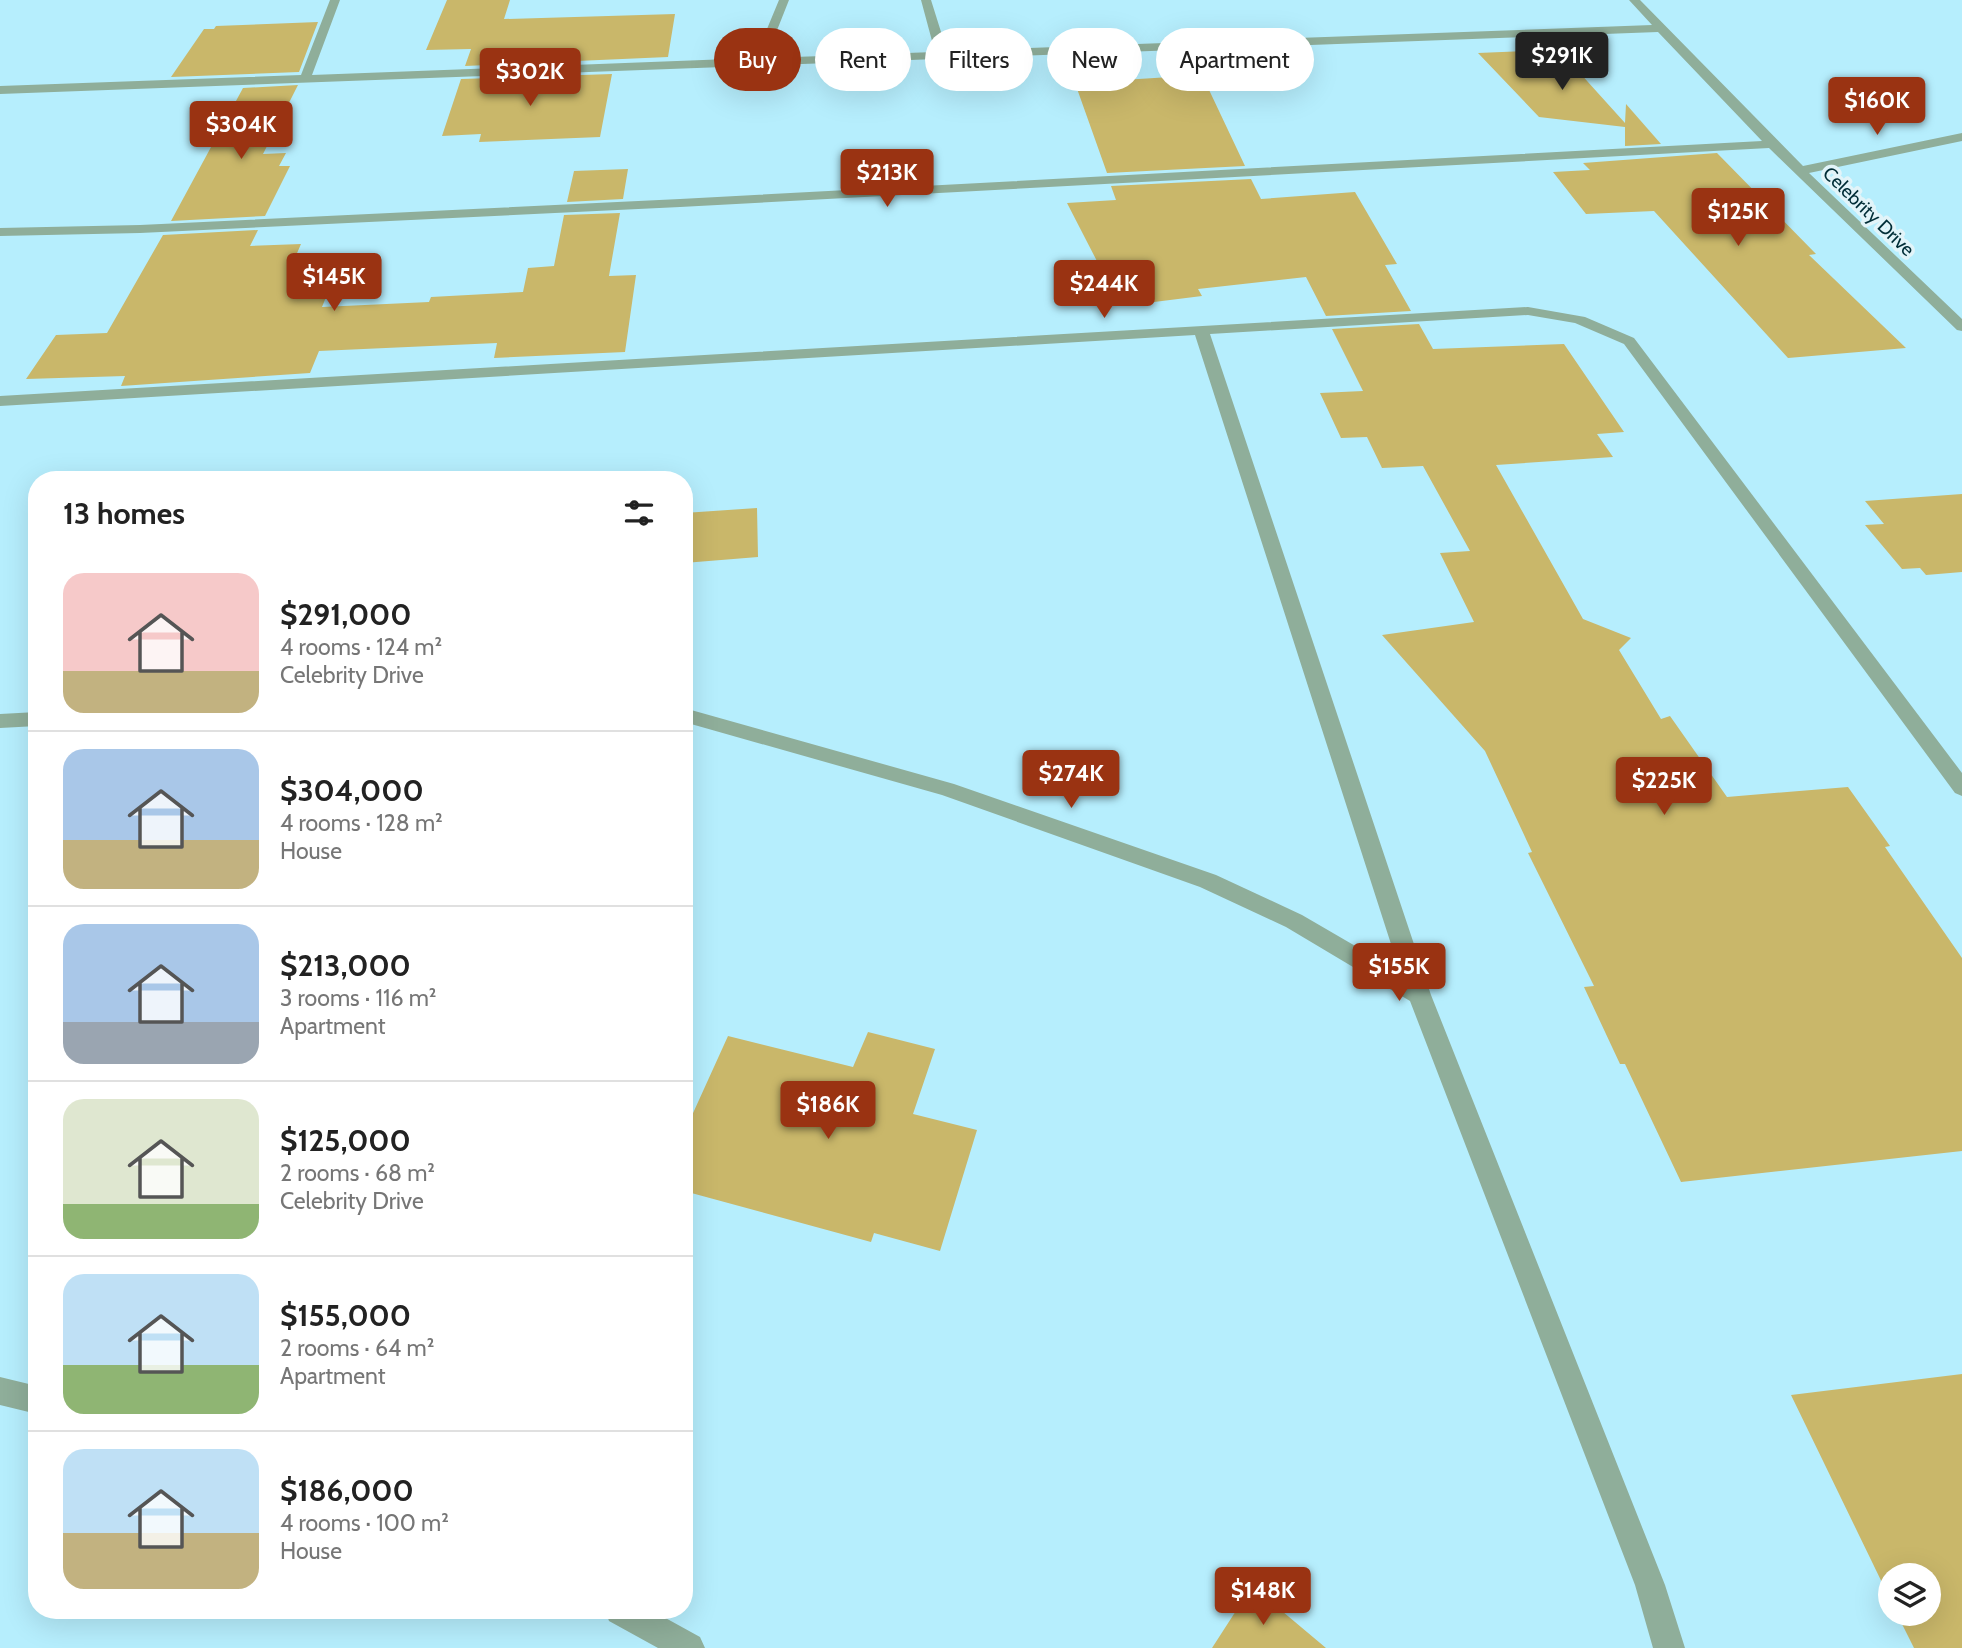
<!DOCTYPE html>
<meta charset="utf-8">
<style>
:root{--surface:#fff;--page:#f6f6f6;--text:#222;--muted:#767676;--line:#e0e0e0;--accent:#9a3312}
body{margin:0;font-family:Cabin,sans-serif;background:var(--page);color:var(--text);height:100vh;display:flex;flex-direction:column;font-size:26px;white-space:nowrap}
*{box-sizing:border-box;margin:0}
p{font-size:23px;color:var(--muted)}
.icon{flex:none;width:38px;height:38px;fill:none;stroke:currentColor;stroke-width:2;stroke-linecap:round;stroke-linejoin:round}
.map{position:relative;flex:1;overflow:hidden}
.panel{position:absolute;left:28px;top:471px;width:665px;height:1148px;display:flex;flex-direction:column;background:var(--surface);border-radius:28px;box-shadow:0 7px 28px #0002}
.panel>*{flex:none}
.hud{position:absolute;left:714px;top:28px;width:665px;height:63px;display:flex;gap:14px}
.controls{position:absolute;left:1878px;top:1563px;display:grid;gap:14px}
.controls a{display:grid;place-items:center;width:63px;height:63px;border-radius:50%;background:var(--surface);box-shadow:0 7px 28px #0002;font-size:35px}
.price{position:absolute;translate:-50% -60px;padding:0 16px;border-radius:7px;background:var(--accent);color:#fff;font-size:23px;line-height:46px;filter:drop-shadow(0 2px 4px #0008)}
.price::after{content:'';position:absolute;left:50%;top:42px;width:21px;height:16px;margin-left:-10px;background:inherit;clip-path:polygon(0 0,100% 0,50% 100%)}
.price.active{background:#222;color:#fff}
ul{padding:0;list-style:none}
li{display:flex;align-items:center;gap:21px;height:175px;padding:0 35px}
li+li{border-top:2px solid var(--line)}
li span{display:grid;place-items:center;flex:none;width:196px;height:140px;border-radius:21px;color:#555}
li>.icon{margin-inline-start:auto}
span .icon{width:84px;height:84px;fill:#fffc;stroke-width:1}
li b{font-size:30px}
h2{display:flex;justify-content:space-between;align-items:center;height:84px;padding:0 35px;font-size:30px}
.tag{padding:0 24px;border-radius:32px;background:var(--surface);box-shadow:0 7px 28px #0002;font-size:24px;line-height:63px}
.tag.active{background:var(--accent);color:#fff}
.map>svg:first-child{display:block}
.building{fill:#c9b76a}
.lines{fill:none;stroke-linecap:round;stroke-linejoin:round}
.minor{fill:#8fae9a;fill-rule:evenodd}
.labels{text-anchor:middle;stroke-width:7;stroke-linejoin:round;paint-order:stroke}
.far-street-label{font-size:19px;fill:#002d37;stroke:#e2f4f9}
</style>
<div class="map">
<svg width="1962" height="1648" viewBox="0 0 1962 1648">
<rect width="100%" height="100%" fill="#b6eefd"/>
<path class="building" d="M447,0h63l-6,19 171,-5 -7,43 -203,9 6,-17 -45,1z
M318,22l-19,50 -128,5 33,-48h10l2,-3z
M1550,50l10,12 9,-1 56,62 1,-19 35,40 -36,2v-19l-86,-10 -61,-64z
M612,74l-12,63 -121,5 2,-8 -39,2 19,-57z
M1202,75l43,91 -138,7 -32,-90z
M298,85l-35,69 23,-1 -7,13h11l-25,50 -94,5 72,-133z
M1717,153l99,101 -7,1 97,93 -118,10 -134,-147 -68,3 -33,-42 37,-2 -7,-7z
M628,169l-5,30 -56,3 7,-31z
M1251,179l10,20 94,-7 42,72 -12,1 26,46 -85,5 -20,-39 -108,12 4,7 -48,6 -4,-8 -34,4 -49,-95 49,-3 -5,-14z
M620,213l-11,63 27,-1 -11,77 -131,6 3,-15 -178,8 -9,22 -189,13 4,-10 -99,3 30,-44 51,-2 56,-98 95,-5 -8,16 51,-2 -10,23 48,-2 -17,42 107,-5 2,-5 92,-5 5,-24 26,-2 10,-51z
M1419,324l14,25 131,-5 60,88 -27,2 16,23 -117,8 87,154 48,19 -12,12 42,69 9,-3 57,81 121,-10 42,59 -5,1 77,111v193l-281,31 -56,-118h-5l-36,-77 10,-1 -66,-133 4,-1 -47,-101 -103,-116 92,-13 -34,-69 30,-2 -47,-85 -41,2 -15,-31 -26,1 -21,-45 43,-2 -31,-62z
M1962,494v78l-36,3 -6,-7 -18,1 -37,-44 19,-1 -19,-23z
M757,508l1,49 -74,6v-50z
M868,1032l67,17 -22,65 64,16 -37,121 -66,-18 -3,9 -187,-51v-58l44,-97 125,31z
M1962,1374v274h-48l-17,-34h31v-39h-38v24l-99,-204z
M1252,1586l74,62h-114z"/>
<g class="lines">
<path class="minor" d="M330,0h10l-28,75 443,-17 24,-58h10l-23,58 169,-6 -14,-52h10l16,51 705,-26 -23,-25h11l163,166 159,-33v8l-153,32 153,146v12l-5,-1 -188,-182 -1089,59 -540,26 -140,3v-8l140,-3 540,-26 1082,-58 -104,-109 -1658,62v-8l301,-11z
M1528,307l57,10 49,21 328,435v23l-7,-3 -331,-449 -49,-21 -47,-8 -318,19 221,661 234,590 20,63h-32l-18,-63 -225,-584 -124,-74 -86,-40 -258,-92 -258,-73v-14l270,76 262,91 86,40 98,57 -205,-637 -1195,71v-10z
M37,712v14l-37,2v-14z
M0,1377l37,9v28l-37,-9z
M605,1610h46l49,27 5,11h-47l-49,-27z"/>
</g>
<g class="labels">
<g class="far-street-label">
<text transform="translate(1869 211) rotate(44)" y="7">Celebrity Drive</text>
</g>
</g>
</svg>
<div class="controls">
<a><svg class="icon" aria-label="layers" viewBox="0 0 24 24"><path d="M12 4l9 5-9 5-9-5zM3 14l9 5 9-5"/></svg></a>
</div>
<b class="price active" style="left:1562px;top:92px">$291K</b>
<b class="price" style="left:530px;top:108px">$302K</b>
<b class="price" style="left:1877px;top:137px">$160K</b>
<b class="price" style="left:241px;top:161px">$304K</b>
<b class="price" style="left:887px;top:209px">$213K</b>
<b class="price" style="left:1738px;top:248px">$125K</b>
<b class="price" style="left:334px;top:313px">$145K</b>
<b class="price" style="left:1104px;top:320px">$244K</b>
<b class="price" style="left:1071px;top:810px">$274K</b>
<b class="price" style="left:1664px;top:817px">$225K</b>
<b class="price" style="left:1399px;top:1003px">$155K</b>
<b class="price" style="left:828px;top:1141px">$186K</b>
<b class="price" style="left:1263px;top:1627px">$148K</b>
<div class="hud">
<a class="tag active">Buy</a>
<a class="tag">Rent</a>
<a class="tag">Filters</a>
<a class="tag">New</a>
<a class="tag">Apartment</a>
</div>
<section class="panel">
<h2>13 homes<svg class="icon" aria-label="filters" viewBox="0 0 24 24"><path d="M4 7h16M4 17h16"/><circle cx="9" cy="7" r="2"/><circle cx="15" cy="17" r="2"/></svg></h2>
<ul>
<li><span style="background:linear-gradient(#f6c9c9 70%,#c2b280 0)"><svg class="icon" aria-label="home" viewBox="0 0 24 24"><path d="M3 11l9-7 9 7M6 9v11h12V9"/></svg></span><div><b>$291,000</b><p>4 rooms · 124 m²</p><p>Celebrity Drive</p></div></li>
<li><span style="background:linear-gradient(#a9c7e8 65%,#c2b280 0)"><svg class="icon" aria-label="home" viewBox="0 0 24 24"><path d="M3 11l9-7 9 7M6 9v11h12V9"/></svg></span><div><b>$304,000</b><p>4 rooms · 128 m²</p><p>House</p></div></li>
<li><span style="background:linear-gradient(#a9c7e8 70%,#9aa5b1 0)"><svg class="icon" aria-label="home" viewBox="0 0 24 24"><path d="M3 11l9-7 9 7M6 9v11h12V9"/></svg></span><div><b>$213,000</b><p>3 rooms · 116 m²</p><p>Apartment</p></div></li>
<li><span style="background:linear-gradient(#dfe7d0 75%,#8fb573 0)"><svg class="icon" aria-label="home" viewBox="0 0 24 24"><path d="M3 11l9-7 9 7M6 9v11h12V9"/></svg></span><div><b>$125,000</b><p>2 rooms · 68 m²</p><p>Celebrity Drive</p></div></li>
<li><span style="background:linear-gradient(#bfe0f5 65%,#8fb573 0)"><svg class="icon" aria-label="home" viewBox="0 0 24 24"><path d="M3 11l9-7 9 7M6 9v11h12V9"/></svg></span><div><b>$155,000</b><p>2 rooms · 64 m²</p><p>Apartment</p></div></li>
<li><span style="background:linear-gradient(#bfe0f5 60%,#c2b280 0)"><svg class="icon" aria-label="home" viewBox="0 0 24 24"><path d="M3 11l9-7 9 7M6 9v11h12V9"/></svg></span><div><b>$186,000</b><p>4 rooms · 100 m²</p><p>House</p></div></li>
</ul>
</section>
</div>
